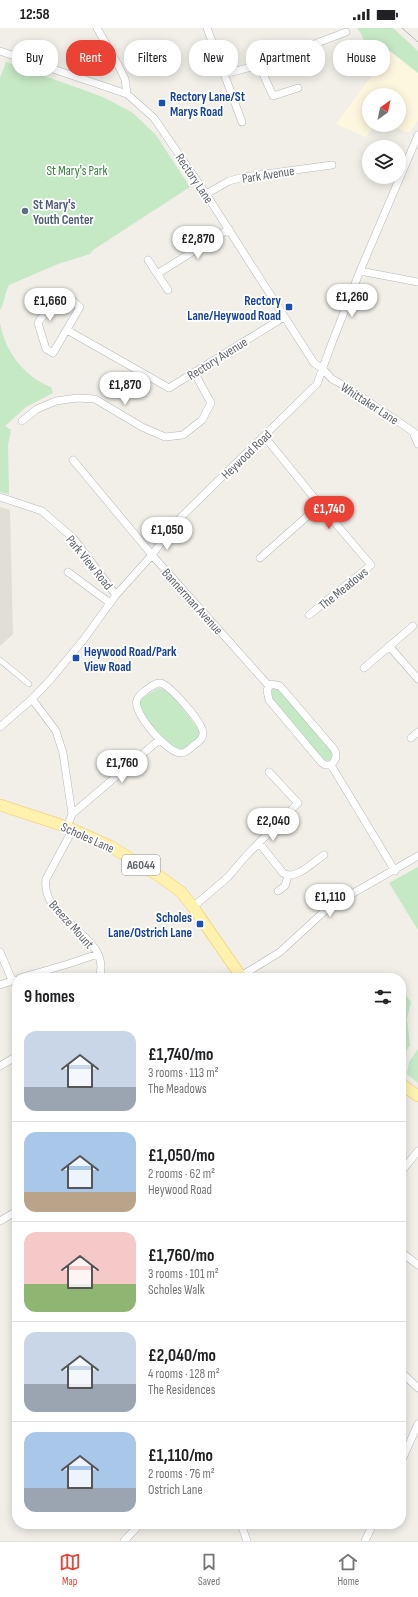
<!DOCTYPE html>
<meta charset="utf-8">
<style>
:root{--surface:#fff;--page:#f6f6f6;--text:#202124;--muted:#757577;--line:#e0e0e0;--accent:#ea4335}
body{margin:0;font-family:"Sofia Sans Condensed",sans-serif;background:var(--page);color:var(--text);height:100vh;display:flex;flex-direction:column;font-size:15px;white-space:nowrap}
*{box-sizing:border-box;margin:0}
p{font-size:13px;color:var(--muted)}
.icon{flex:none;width:22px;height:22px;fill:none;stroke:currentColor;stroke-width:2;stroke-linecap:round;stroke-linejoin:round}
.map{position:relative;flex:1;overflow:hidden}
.drawer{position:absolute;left:12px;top:945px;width:394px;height:556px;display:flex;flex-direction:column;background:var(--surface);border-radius:16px;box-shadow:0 2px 10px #0003}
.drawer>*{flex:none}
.hud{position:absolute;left:12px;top:12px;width:394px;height:36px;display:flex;gap:8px}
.needle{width:26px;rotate:33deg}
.controls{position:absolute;left:362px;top:60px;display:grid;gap:8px}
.controls a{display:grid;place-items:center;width:44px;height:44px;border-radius:50%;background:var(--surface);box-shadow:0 2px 10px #0003;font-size:20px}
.price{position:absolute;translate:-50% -34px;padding:0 9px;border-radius:14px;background:#fff;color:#222;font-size:13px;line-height:26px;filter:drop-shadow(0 1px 2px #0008)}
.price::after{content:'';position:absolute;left:50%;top:24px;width:12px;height:9px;margin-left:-6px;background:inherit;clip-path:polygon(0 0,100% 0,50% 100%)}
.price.current{background:var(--accent);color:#fff}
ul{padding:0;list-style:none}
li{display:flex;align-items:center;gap:12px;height:100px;padding:0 12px}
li+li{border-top:1px solid var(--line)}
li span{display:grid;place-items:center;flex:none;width:112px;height:80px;border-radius:12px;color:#555}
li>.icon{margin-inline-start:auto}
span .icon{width:48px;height:48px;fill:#fffc;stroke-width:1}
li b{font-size:17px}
h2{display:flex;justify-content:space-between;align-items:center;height:48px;padding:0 12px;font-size:17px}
.chip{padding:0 14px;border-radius:16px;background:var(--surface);box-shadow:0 2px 10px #0003;font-size:14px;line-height:36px}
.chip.current{background:var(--accent);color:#fff}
.status{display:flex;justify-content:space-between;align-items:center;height:28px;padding:0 20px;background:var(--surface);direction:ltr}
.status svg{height:11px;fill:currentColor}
.tab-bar{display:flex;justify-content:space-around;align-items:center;height:56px;border-top:1px solid var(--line);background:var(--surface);font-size:11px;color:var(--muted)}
.tab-bar a{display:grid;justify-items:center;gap:2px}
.tab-bar .current{color:var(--accent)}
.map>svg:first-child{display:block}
.commercial{fill:#fef7e0}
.education{fill:#e1ded6}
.green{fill:#c5e8c5}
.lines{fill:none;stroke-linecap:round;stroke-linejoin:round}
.pedestrian-casing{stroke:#b5b8bc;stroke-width:6}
.minor-casing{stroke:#b5b8bc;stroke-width:8}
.primary-casing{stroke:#f2c960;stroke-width:12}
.pedestrian{stroke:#fff;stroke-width:5}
.minor{stroke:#fff;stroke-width:7}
.primary{stroke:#fff2af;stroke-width:11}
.tram{stroke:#b6b7b8;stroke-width:1}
.transit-dot{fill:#1a4fb4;stroke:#fff;stroke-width:1.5}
.service-dot{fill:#5c6f8a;stroke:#fff;stroke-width:1.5}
.labels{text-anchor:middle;stroke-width:3.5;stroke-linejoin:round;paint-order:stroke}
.shield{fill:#fff;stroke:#8f9295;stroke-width:1}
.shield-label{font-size:12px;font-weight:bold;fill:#5f6368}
.transit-label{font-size:13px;font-weight:bold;fill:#164399;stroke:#fff;text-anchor:start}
.park-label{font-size:13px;fill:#348238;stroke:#fff}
.street-label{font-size:13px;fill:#5f6368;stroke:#fff}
.service-label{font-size:13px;font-weight:bold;fill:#4e5e75;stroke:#fff;text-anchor:start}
</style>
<div class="status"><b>12:58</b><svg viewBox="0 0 49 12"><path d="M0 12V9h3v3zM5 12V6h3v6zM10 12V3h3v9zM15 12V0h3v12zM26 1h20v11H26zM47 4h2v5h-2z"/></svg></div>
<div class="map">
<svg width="418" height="1513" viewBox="0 0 418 1513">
<rect width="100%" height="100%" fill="#f1efe8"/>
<path class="commercial" d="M390,23l28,22v47l-9,13 -20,-8h10v-30h-30v30h5l-8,12 -30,-13z"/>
<path class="education" d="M0,479l10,3 3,124 -13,12z"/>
<path class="green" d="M357,0h36l25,23v22l-28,-22 -15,22 -13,-38z
M6,34l97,35 30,16 23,22 34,52 -97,63 -3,4 -32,10 -49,21c-4,8 -5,20 -9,25v-232z
M0,295c5,28 24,54 51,64l2,6 -27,14 -21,19 6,4 -3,15 1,49 -9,-2z
M275,659l4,2 53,63 -1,9 -7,-1 -52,-62v-9z
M158,660c12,-1 34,33 42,43v5l-2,2 -16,13c-19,-2 -35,-31 -43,-46l3,-7z
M418,839v63l-29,-47z
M404,965l7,9 -4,17 3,26 -9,13v-62z
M418,1021v34l-11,-9 2,-12z"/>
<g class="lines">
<g class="pedestrian-casing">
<path id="pedestrian" d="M0,632l29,24"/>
</g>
<g class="minor-casing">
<path id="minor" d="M97,0l20,35 8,16 2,15
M207,0l35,94
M0,23l127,43 27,24 52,76 108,169 9,6 9,10 18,10 68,46
M259,37l14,31 25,-8
M224,46l35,-9 87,-33
M206,166l23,-13 15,-4 88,-12
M148,232l20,30
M360,243l58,11
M157,246l72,-45
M74,274l6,5 -27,46 -7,-4 -8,-26c8,-15 21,-16 36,-21z
M67,302l102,58 115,-71
M22,393l15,-12 19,-8 21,-3 18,1 47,28 23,10 18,-2 19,-15 9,-17 -17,-31
M413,404l5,12
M264,408l56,69 51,60 -62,50
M73,432l79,95 117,131
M0,469l42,14 32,28 42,56
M260,530l60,-53
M68,544l42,31
M389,618l29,33
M364,640l49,-42
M161,655c10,4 43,40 42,51 0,5 -4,8 -9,11 -3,3 -8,8 -13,8 -13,1 -49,-41 -44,-53 1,-3 5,-7 8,-9 5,-4 9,-8 16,-8z
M271,656l9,2 54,63c4,6 2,11 -3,16h-6l-4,-3 -52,-62 -2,-10z
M32,671l24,32 7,22 9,61 -5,13
M0,699l32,-28 19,-20 33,-40 32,-44 36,-40 25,-34 140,-137 13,-36 30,-77 58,-136
M411,710l7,-6
M331,737l64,106
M72,786l87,-74
M73,801l-27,50c-6,43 68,56 53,99
M259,815l24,30c13,8 30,-11 41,-18
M278,863l7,-5 3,-10
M193,879l35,-30 17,-20 53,-54 -29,-31
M0,924l12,28
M241,948l39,-24 49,-45 89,-51
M20,950l48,-14 30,-10
M0,957l15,-5
M0,1038l17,-10
M401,1144l17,-21
M0,1193l17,-10
M401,1224l17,13
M401,1344l17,16
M401,1434l17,-38
M241,1496l6,17
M124,1513l16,-17
M365,1513l8,-17"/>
</g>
<g class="primary-casing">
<path id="primary" d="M0,777l67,22 43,19 52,32 19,14 12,15 49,71
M401,1056l17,12"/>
</g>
<use href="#pedestrian" class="pedestrian"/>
<use href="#minor" class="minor"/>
<use href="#primary" class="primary"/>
<path class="tram" d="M402,0l16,14"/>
</g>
<g class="transit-dot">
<rect x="158" y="71" width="8" height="8" rx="2"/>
<rect x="285" y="275" width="8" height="8" rx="2"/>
<rect x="72" y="626" width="8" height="8" rx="2"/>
<rect x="196" y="892" width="8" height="8" rx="2"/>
</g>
<circle class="service-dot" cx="25" cy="183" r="4"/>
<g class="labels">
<rect class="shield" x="122" y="827" width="38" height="20" rx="3"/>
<g class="shield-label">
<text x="141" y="841">A6044</text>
</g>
<g class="transit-label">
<text x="170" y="73">Rectory Lane/St<tspan x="170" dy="15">Marys Road</tspan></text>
<text x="281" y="277" text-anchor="end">Rectory<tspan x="281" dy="15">Lane/Heywood Road</tspan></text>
<text x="84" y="628">Heywood Road/Park<tspan x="84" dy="15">View Road</tspan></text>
<text x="192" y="894" text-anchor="end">Scholes<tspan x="192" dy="15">Lane/Ostrich Lane</tspan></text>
</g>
<g class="park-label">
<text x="77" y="147">St Mary's Park</text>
</g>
<g class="street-label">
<text transform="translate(268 146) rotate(-9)" y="5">Park Avenue</text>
<text transform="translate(195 150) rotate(56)" y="5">Rectory Lane</text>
<text transform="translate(217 330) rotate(-32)" y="5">Rectory Avenue</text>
<text transform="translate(370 375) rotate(33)" y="5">Whittaker Lane</text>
<text transform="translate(246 426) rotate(-44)" y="5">Heywood Road</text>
<text transform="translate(90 534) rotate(51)" y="5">Park View Road</text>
<text transform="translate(343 560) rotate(-39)" y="5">The Meadows</text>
<text transform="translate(193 573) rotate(48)" y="5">Bannerman Avenue</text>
<text transform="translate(88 809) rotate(24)" y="5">Scholes Lane</text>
<text transform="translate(72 896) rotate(48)" y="5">Breeze Mount</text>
</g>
<g class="service-label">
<text x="33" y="181">St Mary's<tspan x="33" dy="15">Youth Center</tspan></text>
</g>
</g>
</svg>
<div class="controls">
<a><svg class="needle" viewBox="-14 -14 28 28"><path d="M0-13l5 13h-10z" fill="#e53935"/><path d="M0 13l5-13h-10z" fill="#757577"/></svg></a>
<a><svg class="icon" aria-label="layers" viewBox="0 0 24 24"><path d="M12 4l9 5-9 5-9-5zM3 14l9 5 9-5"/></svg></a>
</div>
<b class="price" style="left:198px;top:232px">£2,870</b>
<b class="price" style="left:352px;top:290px">£1,260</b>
<b class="price" style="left:50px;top:294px">£1,660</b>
<b class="price" style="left:125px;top:378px">£1,870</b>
<b class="price current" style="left:329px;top:502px">£1,740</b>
<b class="price" style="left:167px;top:523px">£1,050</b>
<b class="price" style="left:122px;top:756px">£1,760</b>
<b class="price" style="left:273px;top:814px">£2,040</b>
<b class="price" style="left:330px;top:890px">£1,110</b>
<div class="hud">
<a class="chip">Buy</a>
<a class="chip current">Rent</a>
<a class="chip">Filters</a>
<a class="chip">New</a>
<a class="chip">Apartment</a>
<a class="chip">House</a>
</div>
<section class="drawer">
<h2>9 homes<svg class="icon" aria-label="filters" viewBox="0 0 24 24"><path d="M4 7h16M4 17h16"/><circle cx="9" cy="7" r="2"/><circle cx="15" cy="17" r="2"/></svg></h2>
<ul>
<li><span style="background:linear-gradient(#c9d6e8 70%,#9aa5b1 0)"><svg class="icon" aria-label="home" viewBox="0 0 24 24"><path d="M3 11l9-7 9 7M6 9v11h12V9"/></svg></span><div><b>£1,740/mo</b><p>3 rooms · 113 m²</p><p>The Meadows</p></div></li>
<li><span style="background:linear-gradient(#a9c7e8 75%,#b9a48a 0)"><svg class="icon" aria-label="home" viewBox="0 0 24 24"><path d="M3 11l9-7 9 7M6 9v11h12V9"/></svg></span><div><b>£1,050/mo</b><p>2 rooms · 62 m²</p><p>Heywood Road</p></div></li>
<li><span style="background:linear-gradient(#f6c9c9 65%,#8fb573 0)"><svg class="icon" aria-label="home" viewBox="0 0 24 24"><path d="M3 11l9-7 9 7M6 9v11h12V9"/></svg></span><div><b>£1,760/mo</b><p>3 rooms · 101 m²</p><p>Scholes Walk</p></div></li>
<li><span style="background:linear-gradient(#c9d6e8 65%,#9aa5b1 0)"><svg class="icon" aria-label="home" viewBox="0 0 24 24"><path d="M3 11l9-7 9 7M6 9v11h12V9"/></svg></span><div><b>£2,040/mo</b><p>4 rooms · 128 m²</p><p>The Residences</p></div></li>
<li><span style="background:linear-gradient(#a9c7e8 70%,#9aa5b1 0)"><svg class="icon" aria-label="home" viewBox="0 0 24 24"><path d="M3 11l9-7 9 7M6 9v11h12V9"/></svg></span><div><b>£1,110/mo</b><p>2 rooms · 76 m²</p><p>Ostrich Lane</p></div></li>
</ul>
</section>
</div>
<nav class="tab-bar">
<a class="current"><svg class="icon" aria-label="map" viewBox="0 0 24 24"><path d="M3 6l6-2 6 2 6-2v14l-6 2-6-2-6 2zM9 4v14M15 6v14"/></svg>Map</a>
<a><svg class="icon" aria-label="saved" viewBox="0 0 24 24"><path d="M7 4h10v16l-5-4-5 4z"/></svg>Saved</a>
<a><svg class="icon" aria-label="home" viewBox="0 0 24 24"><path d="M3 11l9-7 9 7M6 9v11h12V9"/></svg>Home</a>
</nav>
